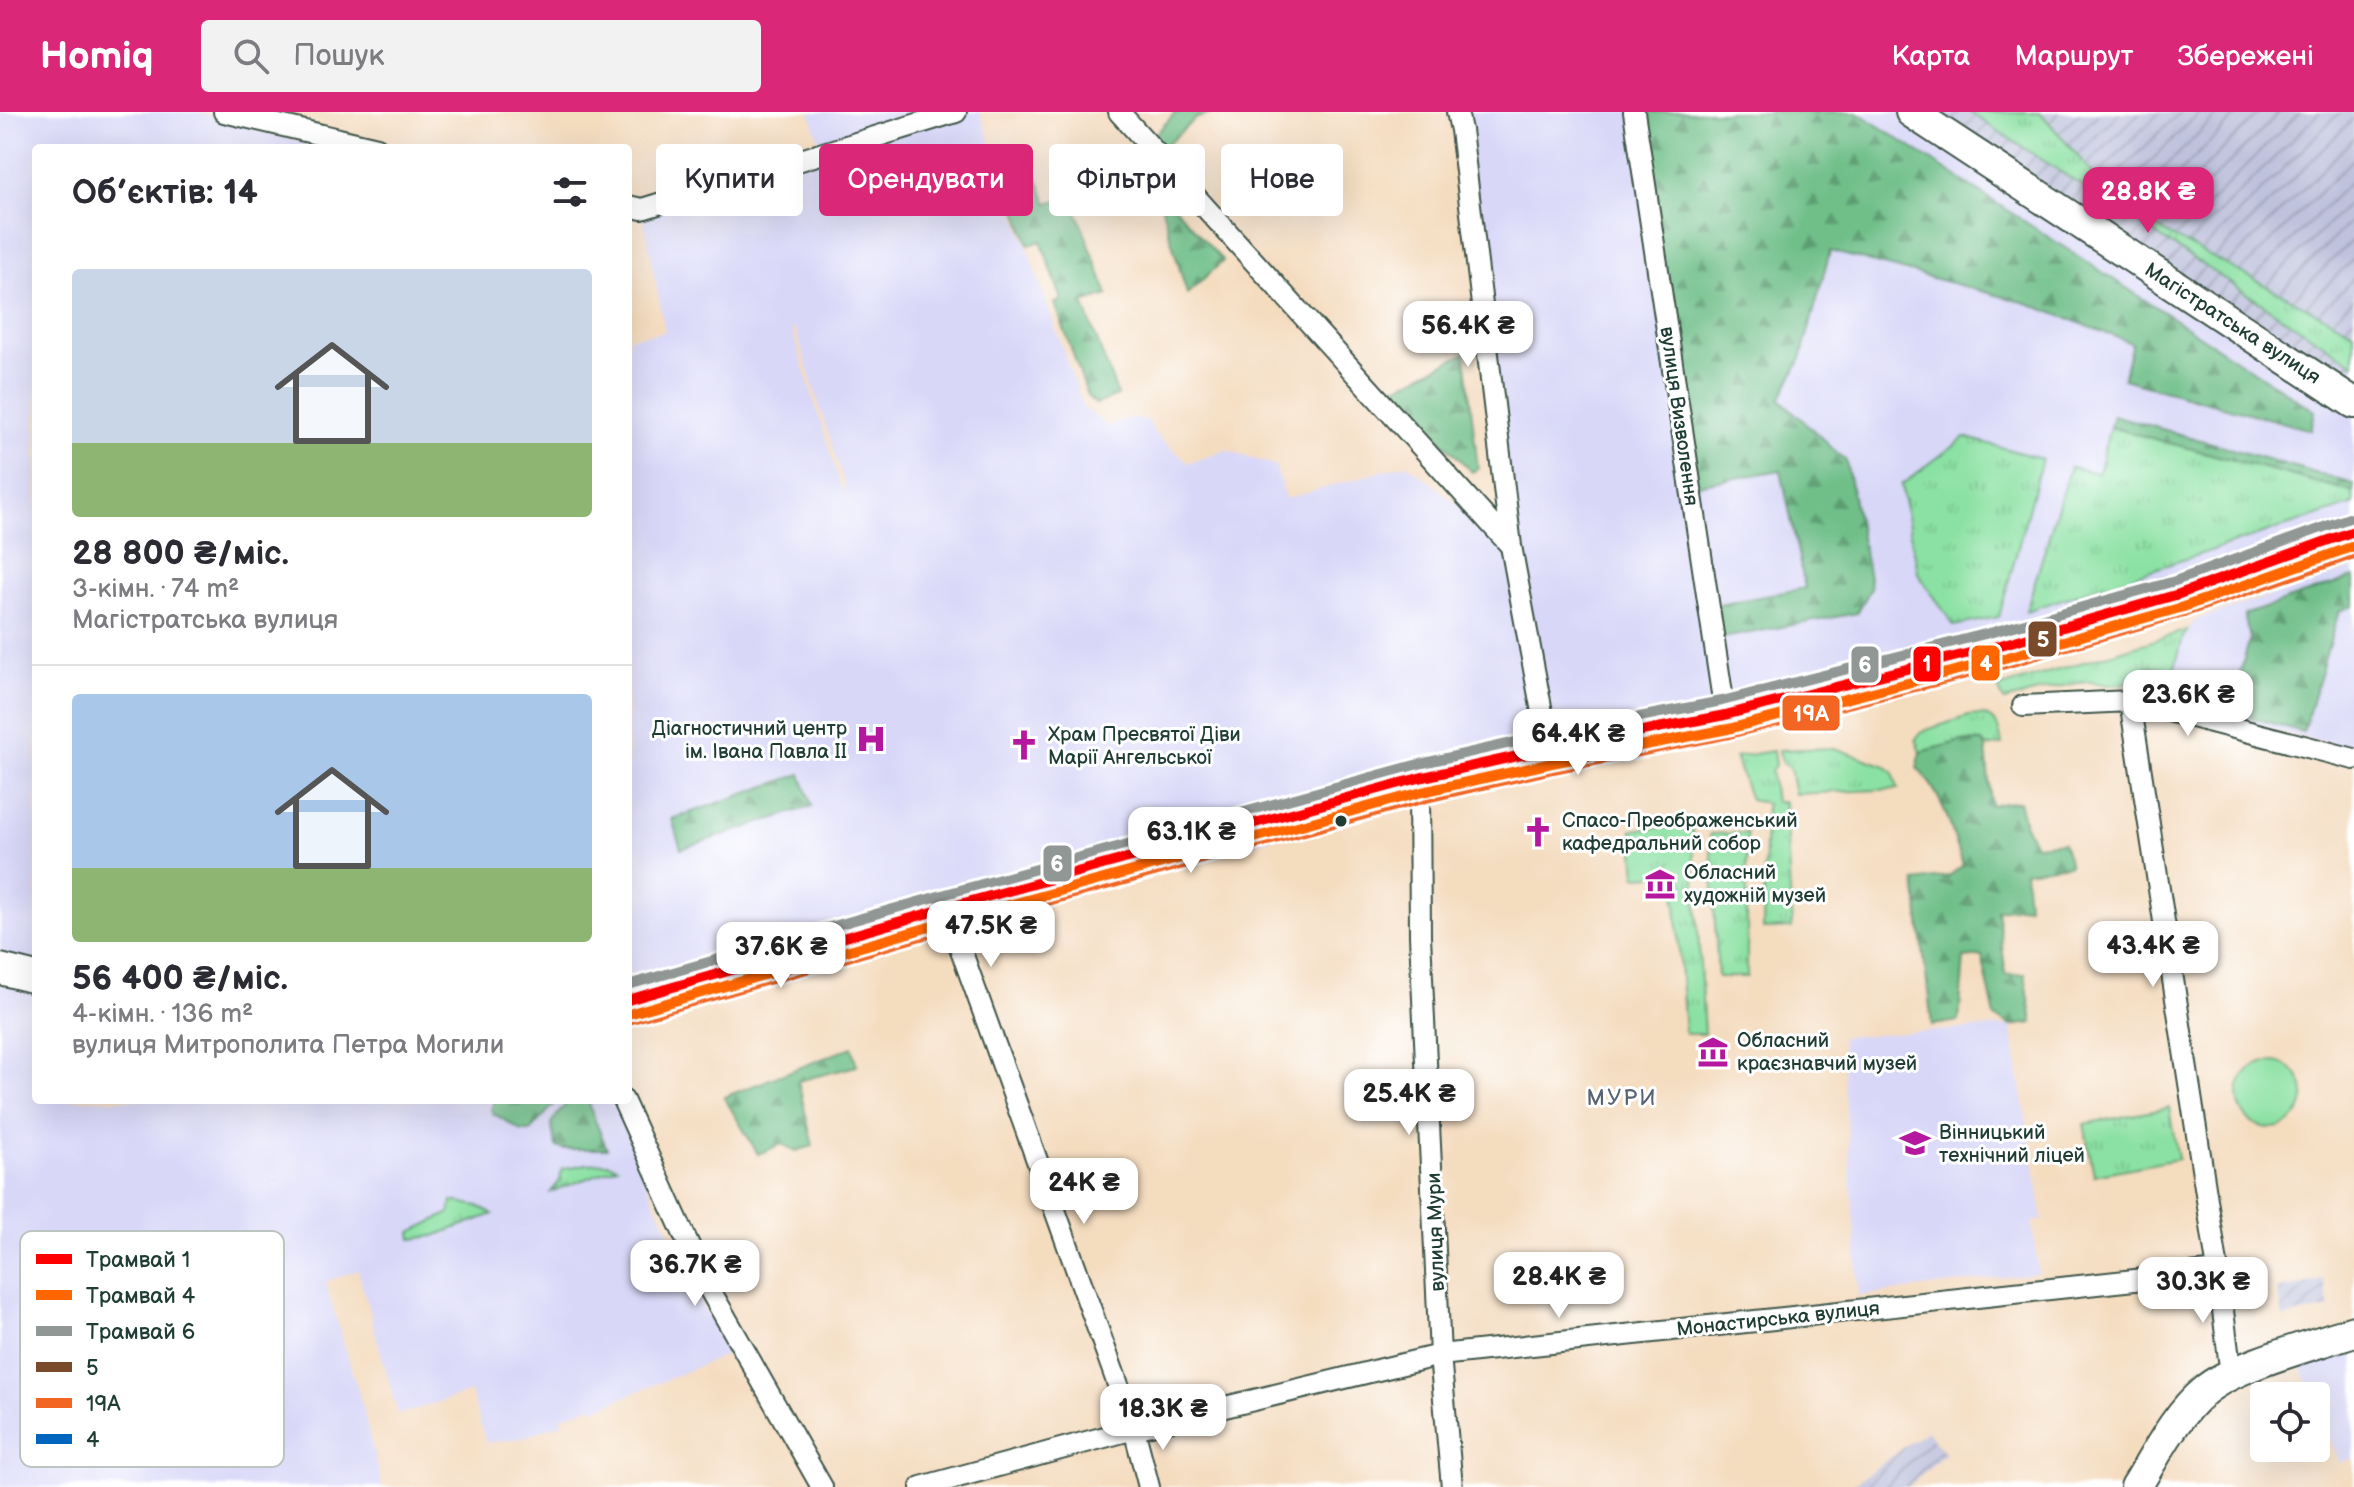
<!DOCTYPE html>
<html lang="uk">
<meta charset="utf-8">
<style>
:root{--surface:#fff;--page:#f2f2f3;--text:#2b2b33;--muted:#7c7c81;--line:#e1e1e2;--accent:#db2777}
body{margin:0;font-family:"Balsamiq Sans",sans-serif;background:var(--page);color:var(--text);height:100vh;display:flex;flex-direction:column;font-size:30px;white-space:nowrap}
*{box-sizing:border-box;margin:0}
p{font-size:26px;color:var(--muted)}
.icon{flex:none;width:44px;height:44px;fill:none;stroke:currentColor;stroke-width:2;stroke-linecap:round;stroke-linejoin:round}
.map{position:relative;flex:1;overflow:hidden}
.panel{position:absolute;left:32px;top:32px;width:600px;height:960px;display:flex;flex-direction:column;background:var(--surface);border-radius:8px;box-shadow:0 8px 32px #0002}
.panel>*{flex:none}
.banner{position:absolute;left:656px;top:32px;width:760px;height:72px;display:flex;gap:16px}
.fabs{position:absolute;left:2250px;top:1270px;display:grid;gap:16px}
.fabs a{display:grid;place-items:center;width:80px;height:80px;border-radius:8px;background:var(--surface);box-shadow:0 8px 32px #0002;font-size:40px}
.price{position:absolute;translate:-50% -68px;padding:0 18px;border-radius:16px;background:#fff;color:#222;font-size:26px;line-height:52px;filter:drop-shadow(0 2px 4px #0008)}
.price::after{content:'';position:absolute;left:50%;top:48px;width:24px;height:18px;margin-left:-12px;background:inherit;clip-path:polygon(0 0,100% 0,50% 100%)}
.price.selected{background:var(--accent);color:#fff}
ul{padding:0;list-style:none}
li{display:grid;align-content:center;gap:16px;height:424px;padding:0 40px}
li+li{border-top:2px solid var(--line)}
li span{display:grid;place-items:center;height:248px;border-radius:8px;color:#555}
li>.icon{margin-inline-start:auto}
span .icon{width:144px;height:144px;fill:#fffc;stroke-width:1}
li b{font-size:34px}
h2{display:flex;justify-content:space-between;align-items:center;height:96px;padding:0 40px;font-size:34px}
.pill{padding:0 28px;border-radius:8px;background:var(--surface);box-shadow:0 8px 32px #0002;font-size:28px;line-height:72px}
.pill.selected{background:var(--accent);color:#fff}
header{display:flex;align-items:center;gap:48px;box-sizing:border-box;height:112px;padding:0 40px;background:var(--accent);color:#fff}
header strong{font-size:38px}
nav{display:flex;gap:44px;margin-inline-start:auto;font-size:28px}
.search{width:560px;height:72px;background:var(--page);display:flex;align-items:center;gap:20px;box-sizing:border-box;padding:0 28px;border-radius:8px;color:var(--muted);font-size:30px}
.map>svg:first-child{display:block}
.built{fill:#d8d7f8;fill-rule:evenodd}
.industrial{fill:url(#industrial-furrows)}
.grass{fill:url(#grass-tufts);stroke:#558f6c;stroke-width:2}
.forest{fill:url(#forest-firs);stroke:#487e5e;stroke-width:2}
.pitch{fill:#8be1a3;stroke:#558f6c;stroke-width:2}
.lines{fill:none;stroke-linecap:round;stroke-linejoin:round}
.street-casing{stroke:#3f5549;stroke-width:24}
.secondary-casing{stroke:#3f5549;stroke-width:34}
.street{stroke:#fff;stroke-width:20}
.secondary{stroke:#fff;stroke-width:30}
.bus-1-casing{stroke:#fff;stroke-width:16}
.bus-2-casing{stroke:#fff;stroke-width:16}
.bus-3-casing{stroke:#fff;stroke-width:16}
.bus-1{stroke:#7a4b2a;stroke-width:10}
.bus-2{stroke:#f26522;stroke-width:10}
.bus-3{stroke:#0065bd;stroke-width:10}
.tram-1-casing{stroke:#fff;stroke-width:16}
.tram-2-casing{stroke:#fff;stroke-width:16}
.tram-3-casing{stroke:#fff;stroke-width:16}
.tram-1{stroke:#f00;stroke-width:10}
.tram-2{stroke:#f60;stroke-width:10}
.tram-3{stroke:#919795;stroke-width:10}
.bus-dot{fill:#1f3d34;stroke:#fff;stroke-width:3}
.labels{text-anchor:middle;stroke-width:6;stroke-linejoin:round;paint-order:stroke}
.street-label{font-size:20px;fill:#1f3d34;stroke:#fff}
.poi-label{font-size:20px;fill:#1f3d34;stroke:#fff;text-anchor:start}
.neighbourhood-label{font-size:22px;letter-spacing:2px;fill:#596376;stroke:#fff}
.key{fill:#fff;stroke:#bcc5c2;stroke-width:2}
.key-label{font-size:22px;fill:#1f3d34}
.line-badge{stroke:#fff;stroke-width:3}
.badge-label{font-size:22px;text-anchor:middle;font-weight:bold;fill:#fff}
</style>
<header>
<strong>Homiq</strong>
<div class="search"><svg class="icon" aria-label="search" viewBox="0 0 24 24"><circle cx="10" cy="10" r="6"/><path d="M15 15l6 6"/></svg>Пошук</div>
<nav><a>Карта</a><a>Маршрут</a><a>Збережені</a></nav>
</header>
<div class="map">
<svg width="2354" height="1375" viewBox="0 0 2354 1375">
<defs>
<pattern id="industrial-furrows" width="10" height="10" patternUnits="userSpaceOnUse" patternTransform="scale(2)"><rect width="10" height="10" fill="#bfc2dd"/><path d="M-1 1l2-2M0 10L10 0M9 11l2-2" fill="none" stroke="#9b9fb4"/></pattern>
<pattern id="grass-tufts" width="24" height="20" patternUnits="userSpaceOnUse" patternTransform="scale(2)"><rect width="24" height="20" fill="#8be1a3"/><path d="M3 7l-1-3M5 7V3M7 7l1-3M15 17l-1-3M17 17v-4M19 17l1-3" fill="none" stroke="#78c28d"/></pattern>
<pattern id="forest-firs" width="22" height="20" patternUnits="userSpaceOnUse" patternTransform="scale(2)"><rect width="22" height="20" fill="#70bf89"/><path d="M5 1l3.5 6h-7zM16 11l3.5 6h-7z" fill="#5b9c71"/></pattern>
</defs>
<rect width="100%" height="100%" fill="#fff"/>
<filter id="ink" filterUnits="userSpaceOnUse"><feTurbulence type="fractalNoise" baseFrequency=".0125" numOctaves="2"/><feDisplacementMap in="SourceGraphic" scale="16" xChannelSelector="R" yChannelSelector="G"/><feConvolveMatrix kernelMatrix="1 2 1 2 8 2 1 2 1" color-interpolation-filters="sRGB"/></filter>
<filter id="wash" filterUnits="userSpaceOnUse"><feTurbulence type="fractalNoise" baseFrequency=".006" numOctaves="4" result="noise"/><feDisplacementMap in="SourceGraphic" scale="32" xChannelSelector="R" yChannelSelector="G"/><feGaussianBlur stdDeviation="1.8" result="paint"/><feColorMatrix in="noise" values="0 0 0 0 0 0 0 0 0 0 0 0 0 0 0 0 0 1.4 0 .05"/><feComposite in="paint" operator="in"/></filter>
<g filter="url(#wash)">
<rect width="100%" height="100%" fill="#f4dcbf"/>
<path class="built" d="M0,0h199l125,36h-288v952h581l20,62 63,140 31,51 -136,56 -2,-4 -32,12 2,6 -42,15 -35,5 -15,-51 -73,23 -40,-145 -33,12 35,115 22,90h-382z
M810,0h170l103,295 26,20 21,-9 19,3 5,12 35,30 38,-13 48,16 11,33 121,-35 103,82 -53,-434h454l443,291v136l-628,181 -1098,286v-668l37,-6 -23,-123 181,-55zM794,216h1l62,197 -13,-38h-3l-49,-157z
M2354,456v180l-60,-12 -72,-21 -21,-9 -8,-15 -16,-7 -3,-13 9,-34 13,-17z
M2011,914l32,194 -11,2 6,51 -179,23 -18,-259z
M2354,1232v114l-14,5 -24,-59v-8h-3l-13,-32z"/>
<path class="industrial" d="M1911,0h443v286z
M2323,1168l7,28 -47,10 -6,-28z
M1927,1319l18,22 -37,34h-59z"/>
<path class="grass" d="M1969,0h71l76,89 50,32 188,99v32z
M2110,315l243,65 1,12 -328,107 44,-144 28,6z
M1965,325l77,22 -43,158 -45,9 -36,-53 -17,-88z
M2188,518l-5,7 -9,34c-43,-15 -28,13 -60,14 -9,1 -17,-4 -25,-3 -24,1 -60,13 -85,19l-6,-13z
M1982,603c17,5 17,14 20,30l-16,2 -4,-5 -20,-1 -41,11 -5,-13 4,-7 49,-16z
M1834,636l49,17 10,7 5,17 -103,5 -5,-26 -8,-5 -3,-13z
M1773,639l2,14 -4,6 4,31h10l7,126 -29,1 3,-126 -16,-3 -15,-43z
M1692,713l12,209h-19l-11,-160 -38,2 -4,-46z
M1747,721v144h-29l-8,-143z
M2169,996l9,51 -84,16 -10,-51z
M608,1051l9,4 -66,25 9,-11 2,-12 24,-5z
M452,1089l26,5 15,8 -59,22 -22,3 -1,-7 39,-19z"/>
<path class="forest" d="M1176,0h40l-21,7 -32,29 -10,-11z
M1633,0h224l458,299 -4,19 -188,-51 9,-36 -105,-40 -197,-52 -29,108 -21,40 66,62 25,127 -14,25 -145,27 -4,-33 97,-19 -24,-118 -91,16z
M1037,64l10,27 24,-7 37,99 -25,8 35,93 -22,8 -8,-7 -33,-94 7,-3 -21,-59 -12,4 -20,-59z
M1168,88l55,61 -36,33 -25,-86 2,-6z
M1465,241l13,116 -6,3 -80,-83z
M2113,303l241,69 -1,8 -243,-65z
M2354,465v29l-15,5 -36,121 -74,-21 21,-73 -6,-23z
M1962,629l20,1 4,5 5,58 28,-4 6,24 10,20 28,-3 7,23 -45,6 3,35 -31,4 9,65 19,-1 8,49 -22,3 -16,-9 -13,-61 -18,2 -5,63 -27,4 -17,-144 34,-5 14,-11c-12,-36 -19,-70 -46,-97l4,-16z
M801,662l11,32 -131,43 -9,-30z
M852,935l5,19 -59,15 15,65 -17,5 -14,-7 -24,10 -34,-57z
M495,988h63l-28,31h-8l-29,-18 -2,-4z
M569,988h22l-2,6 18,43h-44l-7,-2 -5,-24z"/>
<path class="pitch" d="M2238 983a33 33 0 1 1 66 0a33 33 0 1 1-66 0Z"/>
</g>
<g filter="url(#ink)">
<g class="lines">
<g class="street-casing">
<path id="street" d="M224,0l153,36
M1119,0l392,434
M1457,0l4,18 50,416 39,209
M1634,0l92,608
M628,94l14,3 314,-97
M2130,589l88,570 13,104
M2023,594l107,-5 224,58
M1419,673l1,151 20,419 12,132
M948,802l186,515 15,58
M623,988l83,183 116,204
M921,1375l213,-58 306,-74 778,-84"/>
</g>
<g class="secondary-casing">
<path id="secondary" d="M1911,0l443,291
M0,857l36,9
M628,894l320,-92 471,-129 131,-30 176,-35 272,-68 183,-53 173,-60
M2136,1375c20,-32 39,-72 68,-96 30,-26 110,-46 150,-60"/>
</g>
<use href="#street" class="street"/>
<use href="#secondary" class="secondary"/>
<g class="bus-1-casing">
<path id="bus-1" d="M628,894l320,-92 471,-129 131,-30 176,-35 272,-68 183,-53 173,-60"/>
</g>
<g class="bus-2-casing">
<path id="bus-2" d="M632,907l320,-92 470,-128 131,-30 176,-35 273,-69 183,-53 169,-58"/>
</g>
<g class="bus-3-casing">
<path id="bus-3" d="M628,879l316,-91 471,-129 132,-30 176,-35 271,-68 183,-52 172,-60"/>
</g>
<use href="#bus-1" class="bus-1"/>
<use href="#bus-2" class="bus-2"/>
<use href="#bus-3" class="bus-3"/>
<g class="tram-1-casing">
<path id="tram-1" d="M628,888l318,-92 473,-130 130,-29 176,-34 272,-69 182,-52 175,-63"/>
</g>
<g class="tram-2-casing">
<path id="tram-2" d="M632,901l318,-92 472,-129 130,-29 176,-34 273,-70 182,-52 171,-61"/>
</g>
<g class="tram-3-casing">
<path id="tram-3" d="M628,873l314,-90 473,-130 131,-30 176,-34 271,-69 182,-51 174,-63"/>
</g>
<use href="#tram-1" class="tram-1"/>
<use href="#tram-2" class="tram-2"/>
<use href="#tram-3" class="tram-3"/>
</g>
</g>
<defs>
<g id="hospital-bare" transform="scale(2.4)"><path d="M-5-5h3v3.5h4V-5h3V5h-3V1.5h-4V5h-3Z" fill="#b5179e" stroke="#fff" stroke-width="2.5" paint-order="stroke"/></g>
<g id="church-bare" transform="scale(2.4)"><path d="M-1.2-6h2.4v3.5h3.3v2.4h-3.3V6h-2.4V-.1h-3.3v-2.4h3.3Z" fill="#b5179e" stroke="#fff" stroke-width="2.5" paint-order="stroke"/></g>
<g id="museum-bare" transform="scale(2.4)"><path d="M0-6L6-3V-2H-6V-3ZM-5-1h2V3h-2ZM-1-1h2V3h-2ZM3-1h2V3H3ZM-6 4H6V6H-6Z" fill="#b5179e" stroke="#fff" stroke-width="2.5" paint-order="stroke"/></g>
<g id="university-bare" transform="scale(2.4)"><path d="M0-5L7-2L0 1L-7-2ZM-4 1L0 2.5L4 1V4Q0 6-4 4Z" fill="#b5179e" stroke="#fff" stroke-width="2.5" paint-order="stroke"/></g>
</defs>
<g fill-rule="evenodd">
<use href="#hospital-bare" x="871" y="627"/>
<use href="#church-bare" x="1024" y="633"/>
<use href="#church-bare" x="1538" y="720"/>
<use href="#museum-bare" x="1660" y="772"/>
<use href="#museum-bare" x="1713" y="940"/>
<use href="#university-bare" x="1915" y="1031"/>
</g>
<circle class="bus-dot" cx="1341" cy="709" r="7"/>
<g class="labels">
<g class="street-label">
<text transform="translate(2233 211) rotate(33)" y="7">Магістратська вулиця</text>
<text transform="translate(1680 304) rotate(82)" y="7">вулиця Визволення</text>
<text transform="translate(1435 1120) rotate(-92)" y="7">вулиця Мури</text>
<text transform="translate(1778 1206) rotate(-6)" y="7">Монастирська вулиця</text>
</g>
<g class="poi-label">
<text x="847" y="623" text-anchor="end">Діагностичний центр<tspan x="847" dy="23">ім. Івана Павла II</tspan></text>
<text x="1048" y="629">Храм Пресвятої Діви<tspan x="1048" dy="23">Марії Ангельської</tspan></text>
<text x="1562" y="715">Спасо-Преображенський<tspan x="1562" dy="23">кафедральний собор</tspan></text>
<text x="1684" y="767">Обласний<tspan x="1684" dy="23">художній музей</tspan></text>
<text x="1737" y="935">Обласний<tspan x="1737" dy="23">краєзнавчий музей</tspan></text>
<text x="1939" y="1027">Вінницький<tspan x="1939" dy="23">технічний ліцей</tspan></text>
</g>
<g class="neighbourhood-label">
<text x="1622" y="993">МУРИ</text>
</g>
</g>
<rect x="20" y="1119" width="264" height="236" rx="12" class="key"/>
<rect x="36" y="1142" width="36" height="10" fill="#f00"/>
<rect x="36" y="1178" width="36" height="10" fill="#f60"/>
<rect x="36" y="1214" width="36" height="10" fill="#919795"/>
<rect x="36" y="1250" width="36" height="10" fill="#7a4b2a"/>
<rect x="36" y="1286" width="36" height="10" fill="#f26522"/>
<rect x="36" y="1322" width="36" height="10" fill="#0065bd"/>
<g class="key-label">
<text x="86" y="1155">Трамвай 1</text>
<text x="86" y="1191">Трамвай 4</text>
<text x="86" y="1227">Трамвай 6</text>
<text x="86" y="1263">5</text>
<text x="86" y="1299">19А</text>
<text x="86" y="1335">4</text>
</g>
<g class="line-badge">
<rect x="2027" y="508" width="31" height="38" rx="8" fill="#7a4b2a"/>
<rect x="1970" y="532" width="31" height="38" rx="8" fill="#f60"/>
<rect x="1912" y="533" width="30" height="38" rx="8" fill="#f00"/>
<rect x="1850" y="533" width="30" height="39" rx="8" fill="#919795"/>
<rect x="1781" y="582" width="60" height="38" rx="8" fill="#f26522"/>
<rect x="1042" y="732" width="31" height="39" rx="8" fill="#919795"/>
</g>
<g class="badge-label">
<text x="2043" y="535">5</text>
<text x="1986" y="559">4</text>
<text x="1927" y="559">1</text>
<text x="1865" y="560">6</text>
<text x="1811" y="609">19А</text>
<text x="1057" y="759">6</text>
</g>
</svg>
<div class="fabs">
<a><svg class="icon" aria-label="locate" viewBox="0 0 24 24"><circle cx="12" cy="12" r="6"/><path d="M12 2v4M12 18v4M2 12h4M18 12h4"/></svg></a>
</div>
<b class="price selected" style="left:2148px;top:123px">28.8K ₴</b>
<b class="price" style="left:1468px;top:257px">56.4K ₴</b>
<b class="price" style="left:2188px;top:626px">23.6K ₴</b>
<b class="price" style="left:1578px;top:665px">64.4K ₴</b>
<b class="price" style="left:1191px;top:763px">63.1K ₴</b>
<b class="price" style="left:991px;top:857px">47.5K ₴</b>
<b class="price" style="left:2153px;top:877px">43.4K ₴</b>
<b class="price" style="left:781px;top:878px">37.6K ₴</b>
<b class="price" style="left:1409px;top:1025px">25.4K ₴</b>
<b class="price" style="left:1084px;top:1114px">24K ₴</b>
<b class="price" style="left:695px;top:1196px">36.7K ₴</b>
<b class="price" style="left:1559px;top:1208px">28.4K ₴</b>
<b class="price" style="left:2203px;top:1213px">30.3K ₴</b>
<b class="price" style="left:1163px;top:1340px">18.3K ₴</b>
<div class="banner">
<a class="pill">Купити</a>
<a class="pill selected">Орендувати</a>
<a class="pill">Фільтри</a>
<a class="pill">Нове</a>
</div>
<section class="panel">
<h2>Об’єктів: 14<svg class="icon" aria-label="filters" viewBox="0 0 24 24"><path d="M4 7h16M4 17h16"/><circle cx="9" cy="7" r="2"/><circle cx="15" cy="17" r="2"/></svg></h2>
<ul>
<li><span style="background:linear-gradient(#c9d6e8 70%,#8fb573 0)"><svg class="icon" aria-label="home" viewBox="0 0 24 24"><path d="M3 11l9-7 9 7M6 9v11h12V9"/></svg></span><div><b>28 800 ₴/міс.</b><p>3-кімн. · 74 m²</p><p>Магістратська вулиця</p></div></li>
<li><span style="background:linear-gradient(#a9c7e8 70%,#8fb573 0)"><svg class="icon" aria-label="home" viewBox="0 0 24 24"><path d="M3 11l9-7 9 7M6 9v11h12V9"/></svg></span><div><b>56 400 ₴/міс.</b><p>4-кімн. · 136 m²</p><p>вулиця Митрополита Петра Могили</p></div></li>
</ul>
</section>
</div>
